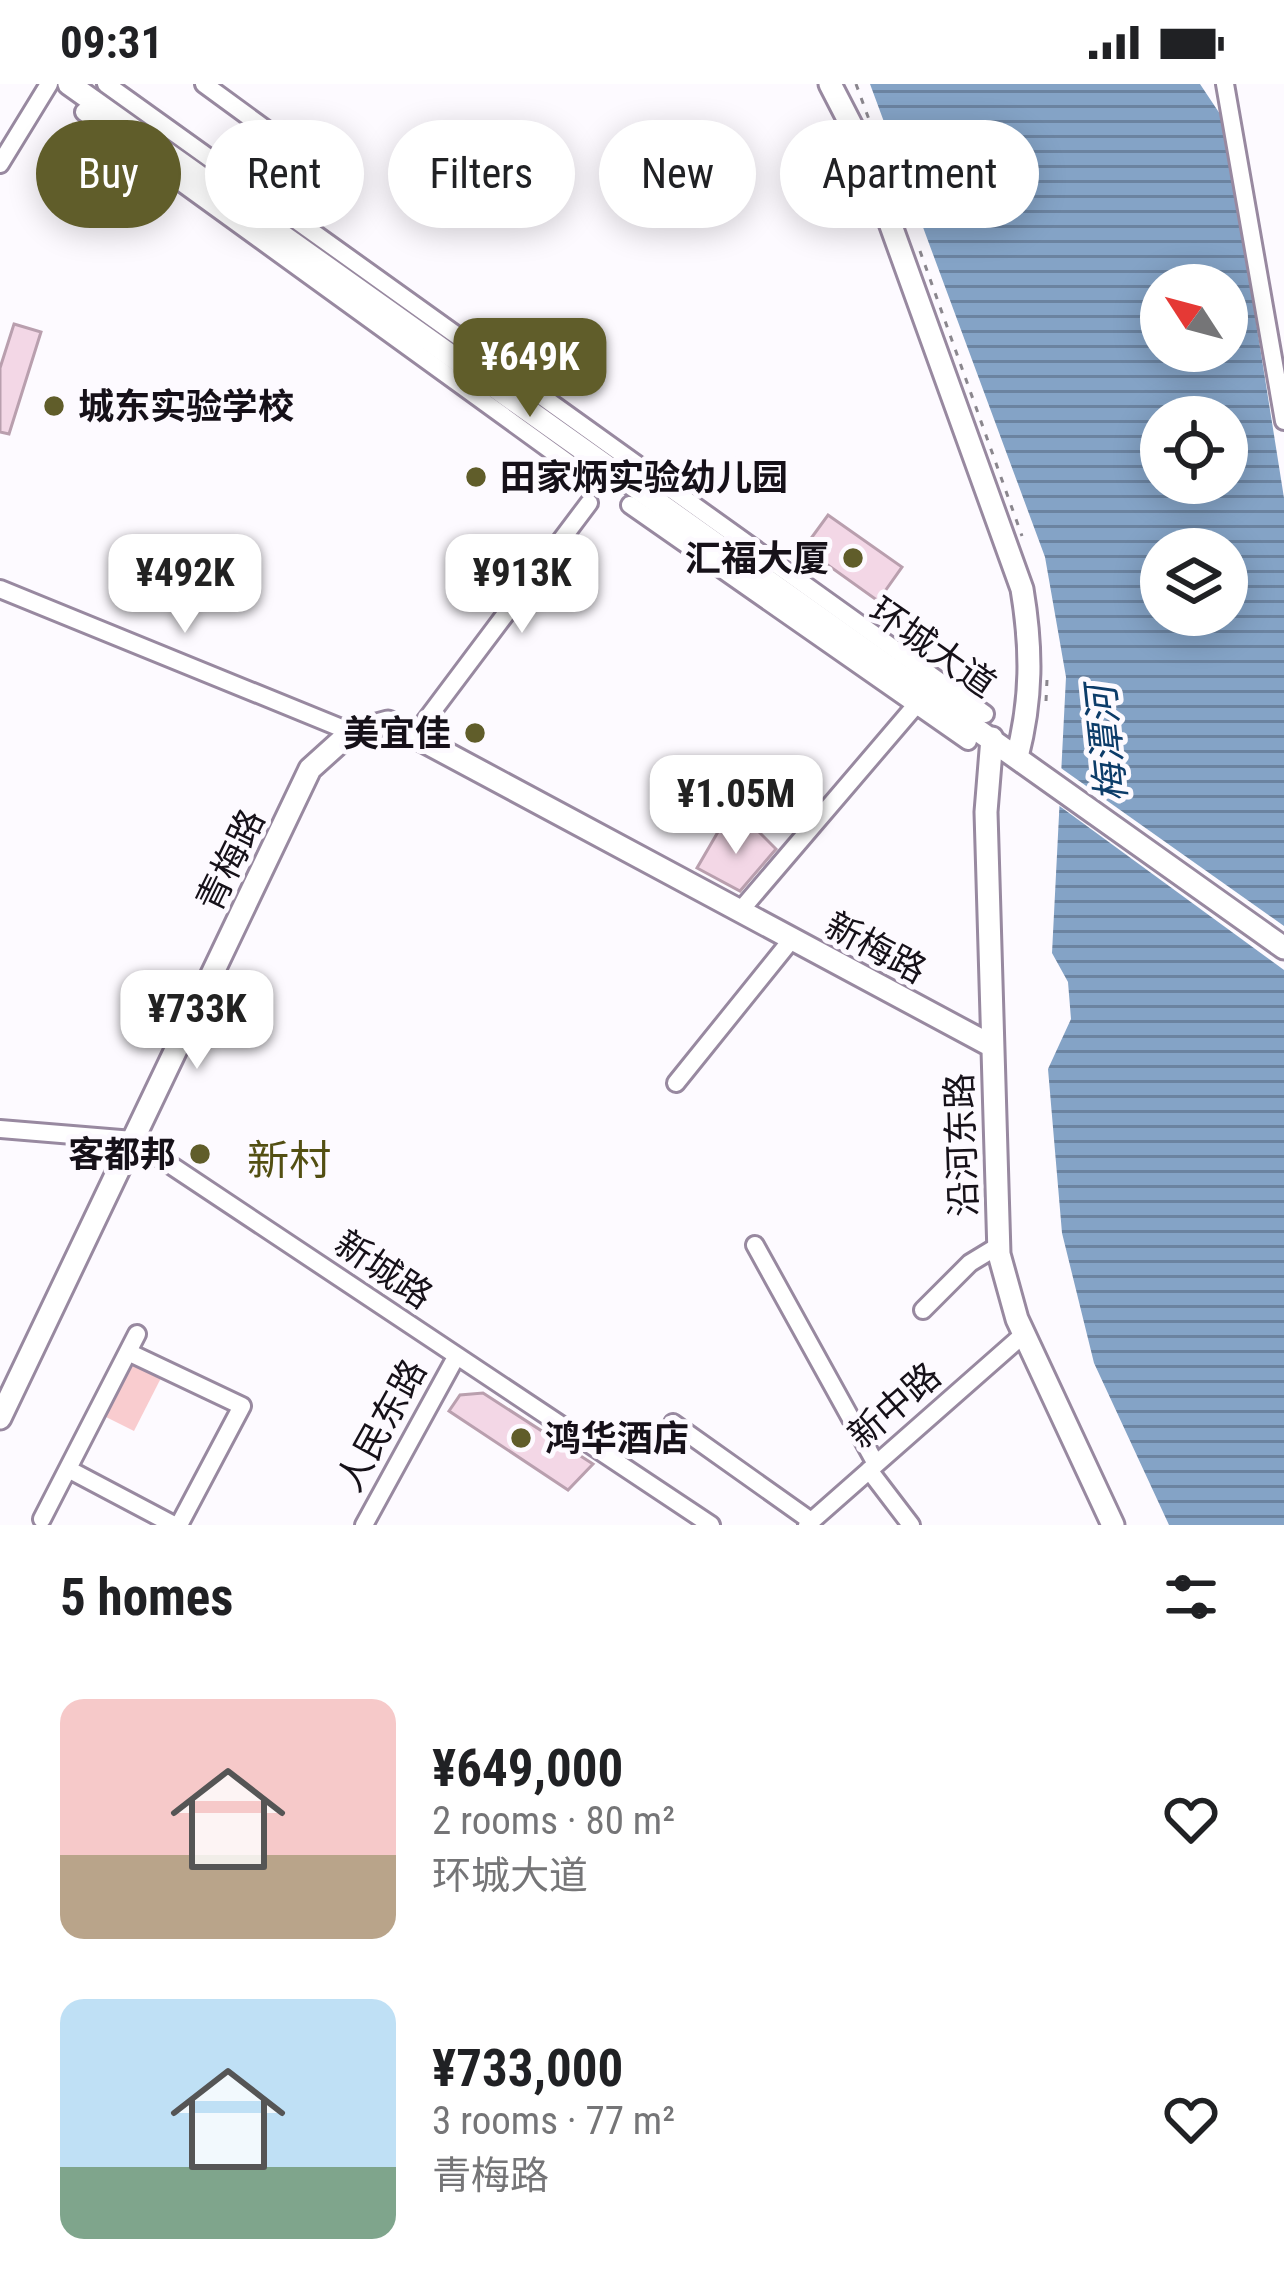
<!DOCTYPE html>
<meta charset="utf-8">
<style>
:root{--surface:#fff;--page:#f6f6f6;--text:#202124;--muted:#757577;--accent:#605d2a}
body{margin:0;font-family:"Roboto Condensed","Noto Sans SC",sans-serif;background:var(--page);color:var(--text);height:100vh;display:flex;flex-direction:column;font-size:45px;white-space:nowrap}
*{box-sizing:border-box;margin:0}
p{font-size:39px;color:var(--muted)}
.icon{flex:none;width:66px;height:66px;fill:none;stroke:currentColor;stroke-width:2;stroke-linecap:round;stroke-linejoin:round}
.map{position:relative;height:1441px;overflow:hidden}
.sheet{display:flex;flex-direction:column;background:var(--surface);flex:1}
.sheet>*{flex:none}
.hud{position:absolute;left:36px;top:36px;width:1212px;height:108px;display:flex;gap:24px}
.needle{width:78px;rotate:306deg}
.controls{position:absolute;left:1140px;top:180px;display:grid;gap:24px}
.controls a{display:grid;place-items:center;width:108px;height:108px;border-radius:50%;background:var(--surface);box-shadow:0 6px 30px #0003;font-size:60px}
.price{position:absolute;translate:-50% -102px;padding:0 27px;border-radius:24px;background:#fff;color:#222;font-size:39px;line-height:78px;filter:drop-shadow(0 3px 6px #0008)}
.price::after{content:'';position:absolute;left:50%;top:72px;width:36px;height:27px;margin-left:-18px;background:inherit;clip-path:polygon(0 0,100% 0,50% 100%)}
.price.on{background:var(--accent);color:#fff}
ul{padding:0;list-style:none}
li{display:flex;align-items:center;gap:36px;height:300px;padding:0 60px}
li span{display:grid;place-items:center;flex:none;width:336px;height:240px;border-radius:24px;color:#555}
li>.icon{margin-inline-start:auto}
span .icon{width:144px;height:144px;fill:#fffc;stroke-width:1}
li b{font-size:51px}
h2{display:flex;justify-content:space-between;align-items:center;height:144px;padding:0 60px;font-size:51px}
.tag{padding:0 42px;border-radius:54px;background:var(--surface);box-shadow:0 6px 30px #0003;font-size:42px;line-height:108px}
.tag.on{background:var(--accent);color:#fff}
.status{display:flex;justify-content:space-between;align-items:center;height:84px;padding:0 60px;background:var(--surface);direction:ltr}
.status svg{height:33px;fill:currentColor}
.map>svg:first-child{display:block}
.pitch{fill:#f9cccf}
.water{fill:url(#water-rules);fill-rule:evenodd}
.pier{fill:#fdfaff}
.building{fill:#f3d7e6;stroke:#b99fae;stroke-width:3}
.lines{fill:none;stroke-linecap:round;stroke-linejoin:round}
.minor-casing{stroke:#9889a0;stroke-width:22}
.major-casing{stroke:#9889a0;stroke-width:27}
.path{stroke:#8a868d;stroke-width:3;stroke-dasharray:6 9;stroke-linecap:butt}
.minor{stroke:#fff;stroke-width:16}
.major{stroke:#fff;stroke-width:21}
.poi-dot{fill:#605d2a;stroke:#fdfaff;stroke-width:4.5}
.labels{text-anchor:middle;stroke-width:10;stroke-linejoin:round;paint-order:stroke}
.poi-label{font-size:36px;font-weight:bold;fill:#161119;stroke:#fdfaff;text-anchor:start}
.street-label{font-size:36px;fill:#161119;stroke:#fdfaff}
.water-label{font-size:39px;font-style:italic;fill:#0c3c69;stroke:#fdfaff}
.quarter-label{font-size:42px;fill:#534f12;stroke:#fdfaff}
</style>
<div class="status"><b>09:31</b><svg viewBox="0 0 49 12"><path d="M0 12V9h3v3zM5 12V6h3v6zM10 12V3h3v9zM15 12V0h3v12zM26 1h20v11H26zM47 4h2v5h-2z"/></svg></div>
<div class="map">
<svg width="1284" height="1441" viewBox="0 0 1284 1441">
<defs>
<pattern id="water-rules" width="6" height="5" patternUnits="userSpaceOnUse" patternTransform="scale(3)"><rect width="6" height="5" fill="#84a3c6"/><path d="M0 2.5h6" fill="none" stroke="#6b83a0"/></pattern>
</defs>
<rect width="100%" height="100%" fill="#fdfaff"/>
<path class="pitch" d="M133,1280l28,14 -27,53 -28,-14z"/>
<path class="water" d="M870,0h330l24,36 60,378v1027h-115l-75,-162 -32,-130 -14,-164 23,-50 -3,-37 -16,-29 14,-276 -21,-120zM1161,201h66v66h-66zM1161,333h66v66h-66zM1161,465h66v66h-66z"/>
<path class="pier" d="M1058,682l226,160v44l-230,-168z"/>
<path class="building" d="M14,240l27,8 -32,102 -9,-2v-64z
M828,431l74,52 -24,34 -74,-53z
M751,740l25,25 -36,42 -43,-23 25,-43 14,15z
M483,1309l110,71 -25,26 -119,-79 11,-16z"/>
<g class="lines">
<g class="minor-casing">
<path id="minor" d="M106,0l879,630
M204,0l119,87
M1225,0l59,337
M84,28l494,358
M0,80l49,-80
M630,421l338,236
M0,505l351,143
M414,652l175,-233
M740,827l176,-206
M676,999l116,-144
M0,1045l133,11 578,385
M755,1161l121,219
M923,1226l47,-47 28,-17
M128,1268l114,54 -63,119
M673,1339l138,98
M68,1385l106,56
M869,1386l42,55
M42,1435l95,-185
M364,1441l92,-168
M807,1441l217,-191"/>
</g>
<g class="major-casing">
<path id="major" d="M69,0l1215,864
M830,0l33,64 159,441c10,60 10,110 -5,168
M992,654l-6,74 13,442 18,65 96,206
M0,1334l310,-649 41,-37 37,-10 602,323"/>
</g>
<path class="path" d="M856,0l15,41
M920,167l102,285
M1046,617l1,-21"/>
<use href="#minor" class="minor"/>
<use href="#major" class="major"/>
</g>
<g class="poi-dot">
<circle cx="54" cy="322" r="12"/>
<circle cx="476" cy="393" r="12"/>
<circle cx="853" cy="474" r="12"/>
<circle cx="475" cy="649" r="12"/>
<circle cx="200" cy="1070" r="12"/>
<circle cx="521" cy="1354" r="12"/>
</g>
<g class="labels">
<g class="poi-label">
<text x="78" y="335">城东实验学校</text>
<text x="500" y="406">田家炳实验幼儿园</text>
<text x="829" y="487" text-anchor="end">汇福大厦</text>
<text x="451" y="662" text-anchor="end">美宜佳</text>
<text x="176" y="1083" text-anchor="end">客都邦</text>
<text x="545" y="1367">鸿华酒店</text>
</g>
<g class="street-label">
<text transform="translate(933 563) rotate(35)" y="13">环城大道</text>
<text transform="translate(230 776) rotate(-64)" y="13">青梅路</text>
<text transform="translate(876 863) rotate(28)" y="13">新梅路</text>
<text transform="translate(961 1061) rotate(-92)" y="13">沿河东路</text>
<text transform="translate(384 1185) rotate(34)" y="13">新城路</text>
<text transform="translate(894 1321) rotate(-41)" y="13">新中路</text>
<text transform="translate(381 1341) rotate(-61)" y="13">人民东路</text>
</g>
<g class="water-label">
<text transform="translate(1106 660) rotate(-96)" y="14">梅潭河</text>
</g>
<g class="quarter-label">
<text x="289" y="1091">新村</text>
</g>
</g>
</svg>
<div class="controls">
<a><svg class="needle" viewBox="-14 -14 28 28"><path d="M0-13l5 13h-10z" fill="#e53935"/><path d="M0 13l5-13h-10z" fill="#757577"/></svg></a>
<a><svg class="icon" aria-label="locate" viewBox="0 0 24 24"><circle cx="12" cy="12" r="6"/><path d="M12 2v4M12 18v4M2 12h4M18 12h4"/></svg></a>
<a><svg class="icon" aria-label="layers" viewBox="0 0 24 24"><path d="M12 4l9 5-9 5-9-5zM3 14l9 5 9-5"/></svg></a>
</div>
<b class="price on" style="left:530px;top:336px">¥649K</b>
<b class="price" style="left:185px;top:552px">¥492K</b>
<b class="price" style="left:522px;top:552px">¥913K</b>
<b class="price" style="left:736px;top:773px">¥1.05M</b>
<b class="price" style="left:197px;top:988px">¥733K</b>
<div class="hud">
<a class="tag on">Buy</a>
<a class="tag">Rent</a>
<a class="tag">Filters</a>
<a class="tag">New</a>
<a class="tag">Apartment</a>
</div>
</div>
<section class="sheet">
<h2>5 homes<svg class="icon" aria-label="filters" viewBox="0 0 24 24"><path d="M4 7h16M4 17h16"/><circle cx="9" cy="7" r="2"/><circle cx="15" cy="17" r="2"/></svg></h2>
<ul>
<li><span style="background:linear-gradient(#f6c9c9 65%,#b9a48a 0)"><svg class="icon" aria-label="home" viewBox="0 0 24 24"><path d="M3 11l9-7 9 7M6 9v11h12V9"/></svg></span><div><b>¥649,000</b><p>2 rooms · 80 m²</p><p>环城大道</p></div><svg class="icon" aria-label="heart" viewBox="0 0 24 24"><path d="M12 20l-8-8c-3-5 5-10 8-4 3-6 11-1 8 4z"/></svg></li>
<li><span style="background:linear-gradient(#bfe0f5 70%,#7fa58c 0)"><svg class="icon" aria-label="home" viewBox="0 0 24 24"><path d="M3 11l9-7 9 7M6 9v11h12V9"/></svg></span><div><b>¥733,000</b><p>3 rooms · 77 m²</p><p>青梅路</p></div><svg class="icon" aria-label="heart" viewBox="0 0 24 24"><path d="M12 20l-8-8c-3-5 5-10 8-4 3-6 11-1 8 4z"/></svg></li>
</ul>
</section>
